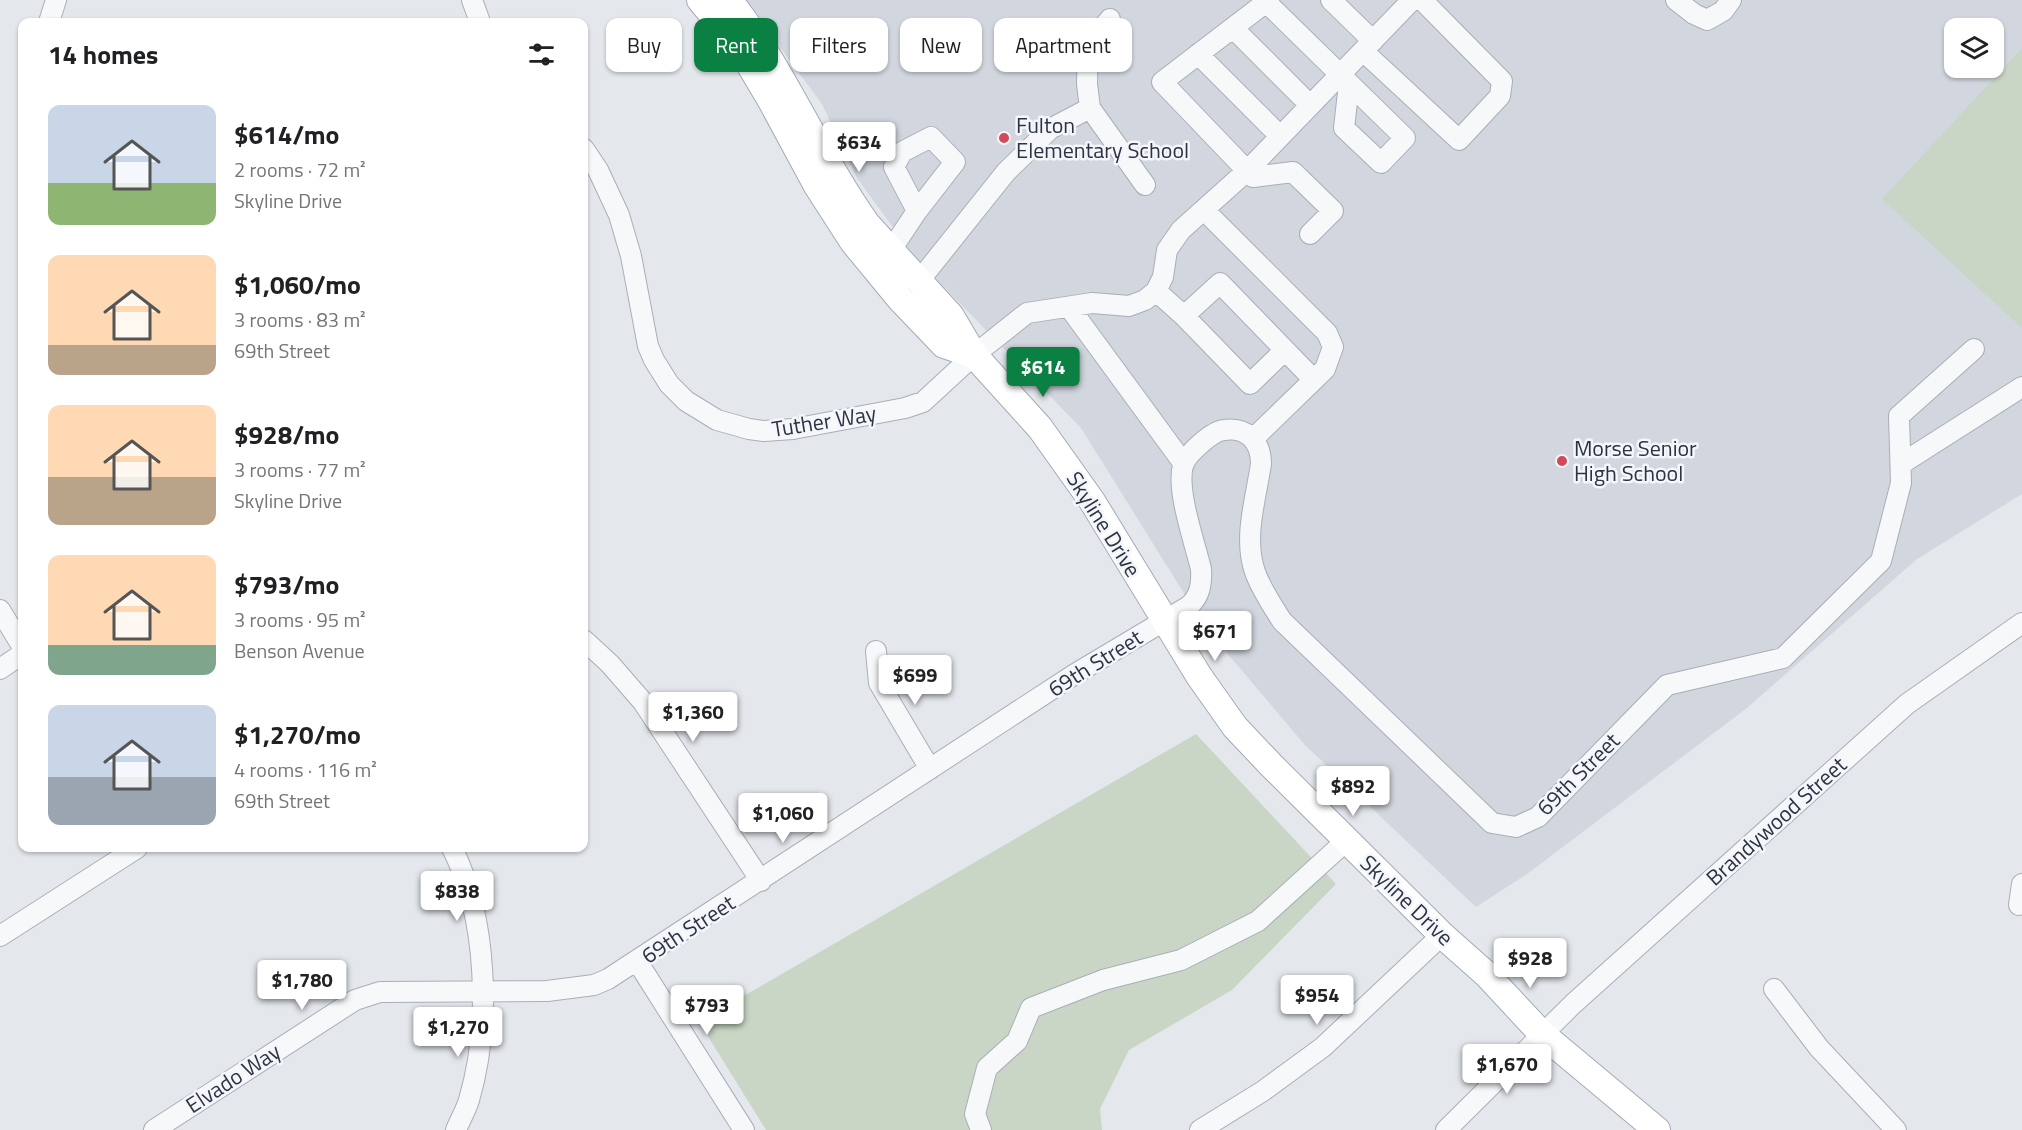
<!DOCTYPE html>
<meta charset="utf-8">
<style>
:root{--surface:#fff;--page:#f2f2f2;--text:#202124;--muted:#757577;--accent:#0b8043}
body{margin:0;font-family:"Titillium Web",sans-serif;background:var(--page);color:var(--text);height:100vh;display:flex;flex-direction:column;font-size:22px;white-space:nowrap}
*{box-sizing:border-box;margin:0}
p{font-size:20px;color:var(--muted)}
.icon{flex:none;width:33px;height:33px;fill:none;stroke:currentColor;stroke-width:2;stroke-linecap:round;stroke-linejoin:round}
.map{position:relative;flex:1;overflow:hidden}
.details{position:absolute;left:18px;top:18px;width:570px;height:834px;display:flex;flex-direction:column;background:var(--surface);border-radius:12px;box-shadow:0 2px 4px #0004}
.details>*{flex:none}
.guide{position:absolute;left:606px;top:18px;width:570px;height:54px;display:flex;gap:12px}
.controls{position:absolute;left:1944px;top:18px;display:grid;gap:12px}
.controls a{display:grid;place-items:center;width:60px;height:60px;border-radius:12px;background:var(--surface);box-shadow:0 2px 4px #0004;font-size:30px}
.price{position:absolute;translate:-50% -51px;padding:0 14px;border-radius:6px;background:#fff;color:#222;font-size:20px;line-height:39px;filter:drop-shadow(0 2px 3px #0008)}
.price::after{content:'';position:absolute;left:50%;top:36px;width:18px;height:14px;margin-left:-9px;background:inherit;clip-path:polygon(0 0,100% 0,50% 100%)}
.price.current{background:var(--accent);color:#fff}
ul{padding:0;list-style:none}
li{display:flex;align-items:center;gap:18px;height:150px;padding:0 30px}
li span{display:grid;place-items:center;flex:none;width:168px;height:120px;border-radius:12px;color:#555}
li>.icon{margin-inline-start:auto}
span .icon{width:72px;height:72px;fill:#fffc;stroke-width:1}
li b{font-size:26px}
h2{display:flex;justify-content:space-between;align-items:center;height:72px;padding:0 30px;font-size:26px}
.pill{padding:0 21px;border-radius:12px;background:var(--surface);box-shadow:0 2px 4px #0004;font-size:21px;line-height:54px}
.pill.current{background:var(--accent);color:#fff}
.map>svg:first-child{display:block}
.built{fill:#d2d6de;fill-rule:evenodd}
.green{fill:#c9d6c5}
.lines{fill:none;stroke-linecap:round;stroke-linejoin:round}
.minor-casing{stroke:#a9aeb7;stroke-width:22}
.major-casing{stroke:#a3abb8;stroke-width:28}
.minor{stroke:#f7f8fa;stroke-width:20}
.major{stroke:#fff;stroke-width:26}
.poi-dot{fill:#d1495b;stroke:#f4f6f9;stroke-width:2}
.labels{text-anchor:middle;stroke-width:5;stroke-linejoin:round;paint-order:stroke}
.poi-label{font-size:22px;fill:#2b3445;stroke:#f4f6f9;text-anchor:start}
.street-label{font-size:22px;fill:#2b3445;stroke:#f4f6f9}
</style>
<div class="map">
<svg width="2022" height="1130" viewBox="0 0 2022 1130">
<rect width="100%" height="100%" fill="#e4e7ec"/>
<path class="built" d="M745,0h1277v494l-105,65 -170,149 -220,166 -51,33 -171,-162 -100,-118 -124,-199 -168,-173 -56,-77 -35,-74zM1954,28h40v40h-40z"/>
<path class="green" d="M2022,48v280l-140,-129z
M1196,734l140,150 -104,106 -103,60 -29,59 2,21h-336l-67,-108z"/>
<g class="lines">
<g class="minor-casing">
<path id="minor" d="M472,0l8,22
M1269,0l-107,82 91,95 40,-5 40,39 -23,23
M1331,0l42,41
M1676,0l18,14 13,6 16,-9 8,-11
M1266,2l139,136 -24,25 -37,-35 5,-44
M1110,19l-22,27 -1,38 3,24 55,77
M49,22l7,-22
M1233,28l77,77
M1363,51l96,89 41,-44 2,-15 -80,-81
M1198,54l82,82
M584,149l14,21 21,45 12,41 17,90 6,14 15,24 17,17 31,19 32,9 15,2 29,-2 112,-21 18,-6 51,-47 53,-42 65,-10 37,3 16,-6 11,-9 7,-14 4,-27 14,-20 67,-60 164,-170
M1204,210l123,123 6,14 -8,22 -71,69
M891,250l26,-39 38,-49 -24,-25 -29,15 -8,15 23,44
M919,281l87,-109 44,-43 40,-21
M1156,291l28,25 66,68 35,-34
M1069,307l115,157
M1184,316l36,-33 94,97
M1901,464l121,-77
M0,610l22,36
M584,640l26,24 33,38 118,179
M876,651l3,32 51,86
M0,669l22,-15
M452,848c36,71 39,176 17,252 -3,10 -9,20 -13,30
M2019,905l3,-21
M0,936l137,-88
M637,961l107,169
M1774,989l45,59 77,82
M154,1130l201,-130 25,-8 167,-1 47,-6 14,-6 467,-305 114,-68c11,-10 13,-22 12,-37 -6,-26 -25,-78 -18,-104 4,-11 29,-34 41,-35 24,-3 37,12 37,34 -5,34 -18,74 -6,108 6,17 17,33 27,49l210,202 24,4 22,-10 129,-132 116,-27 98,-97 20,-78 -2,-67 75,-67
M981,1130l-6,-16 12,-46 30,-27 14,-33 72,-28 78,-20 77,-39 88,-80
M1200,1130l63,-39 60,-44 119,-112
M1446,1130l127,-126 334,-300 115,-81"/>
</g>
<g class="major-casing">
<path id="major" d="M700,0l39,47 31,52 47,87 36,56 47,57 44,46 30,10
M729,0c55,69 87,152 138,224l84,92 23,39 66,73 52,73 107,175 36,51 36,38 171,170 44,39 56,60 115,96"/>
</g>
<use href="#minor" class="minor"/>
<use href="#major" class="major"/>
</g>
<g class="poi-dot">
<circle cx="1004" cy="138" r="6"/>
<circle cx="1562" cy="461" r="6"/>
</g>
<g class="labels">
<g class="poi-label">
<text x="1016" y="133">Fulton<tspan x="1016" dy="25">Elementary School</tspan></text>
<text x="1574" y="456">Morse Senior<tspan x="1574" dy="25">High School</tspan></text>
</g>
<g class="street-label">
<text transform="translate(824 421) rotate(-9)" y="8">Tuther Way</text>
<text transform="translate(1104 524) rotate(58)" y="8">Skyline Drive</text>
<text transform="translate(1095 663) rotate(-32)" y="8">69th Street</text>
<text transform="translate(1578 774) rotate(-45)" y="8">69th Street</text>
<text transform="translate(1776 821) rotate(-42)" y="8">Brandywood Street</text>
<text transform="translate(1407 900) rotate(44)" y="8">Skyline Drive</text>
<text transform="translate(688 929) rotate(-33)" y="8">69th Street</text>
<text transform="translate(233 1078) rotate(-33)" y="8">Elvado Way</text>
</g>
</g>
</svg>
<div class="controls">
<a><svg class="icon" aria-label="layers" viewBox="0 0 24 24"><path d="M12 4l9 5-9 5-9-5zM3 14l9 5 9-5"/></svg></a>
</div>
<b class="price" style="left:859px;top:173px">$634</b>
<b class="price current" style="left:1043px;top:398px">$614</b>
<b class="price" style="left:1215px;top:662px">$671</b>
<b class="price" style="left:915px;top:706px">$699</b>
<b class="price" style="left:693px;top:743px">$1,360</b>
<b class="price" style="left:1353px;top:817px">$892</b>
<b class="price" style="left:783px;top:844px">$1,060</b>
<b class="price" style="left:457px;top:922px">$838</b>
<b class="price" style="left:1530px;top:989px">$928</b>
<b class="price" style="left:302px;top:1011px">$1,780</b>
<b class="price" style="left:1317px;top:1026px">$954</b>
<b class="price" style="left:707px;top:1036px">$793</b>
<b class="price" style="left:458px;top:1058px">$1,270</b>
<b class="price" style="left:1507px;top:1095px">$1,670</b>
<div class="guide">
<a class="pill">Buy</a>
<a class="pill current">Rent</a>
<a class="pill">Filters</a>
<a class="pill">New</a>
<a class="pill">Apartment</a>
</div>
<section class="details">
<h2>14 homes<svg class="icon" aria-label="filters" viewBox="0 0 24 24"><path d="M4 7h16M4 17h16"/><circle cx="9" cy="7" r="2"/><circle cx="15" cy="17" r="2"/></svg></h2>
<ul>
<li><span style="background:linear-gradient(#c9d6e8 65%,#8fb573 0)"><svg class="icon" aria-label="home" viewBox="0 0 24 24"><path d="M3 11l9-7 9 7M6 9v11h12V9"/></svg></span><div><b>$614/mo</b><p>2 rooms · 72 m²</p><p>Skyline Drive</p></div></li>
<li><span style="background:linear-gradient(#ffd9b3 75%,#b9a48a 0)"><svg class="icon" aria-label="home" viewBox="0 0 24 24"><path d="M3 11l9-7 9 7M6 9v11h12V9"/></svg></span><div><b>$1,060/mo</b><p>3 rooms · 83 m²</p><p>69th Street</p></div></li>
<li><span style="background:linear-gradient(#ffd9b3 60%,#b9a48a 0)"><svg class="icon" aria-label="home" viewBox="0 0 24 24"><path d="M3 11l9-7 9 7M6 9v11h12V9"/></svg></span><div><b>$928/mo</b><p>3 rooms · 77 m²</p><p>Skyline Drive</p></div></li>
<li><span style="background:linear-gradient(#ffd9b3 75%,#7fa58c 0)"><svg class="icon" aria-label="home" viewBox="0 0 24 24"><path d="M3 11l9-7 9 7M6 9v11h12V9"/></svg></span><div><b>$793/mo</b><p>3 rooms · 95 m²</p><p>Benson Avenue</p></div></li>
<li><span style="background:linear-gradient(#c9d6e8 60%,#9aa5b1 0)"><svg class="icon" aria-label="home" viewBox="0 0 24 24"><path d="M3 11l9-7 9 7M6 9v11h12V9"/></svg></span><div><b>$1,270/mo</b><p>4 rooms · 116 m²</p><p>69th Street</p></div></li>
</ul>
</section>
</div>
